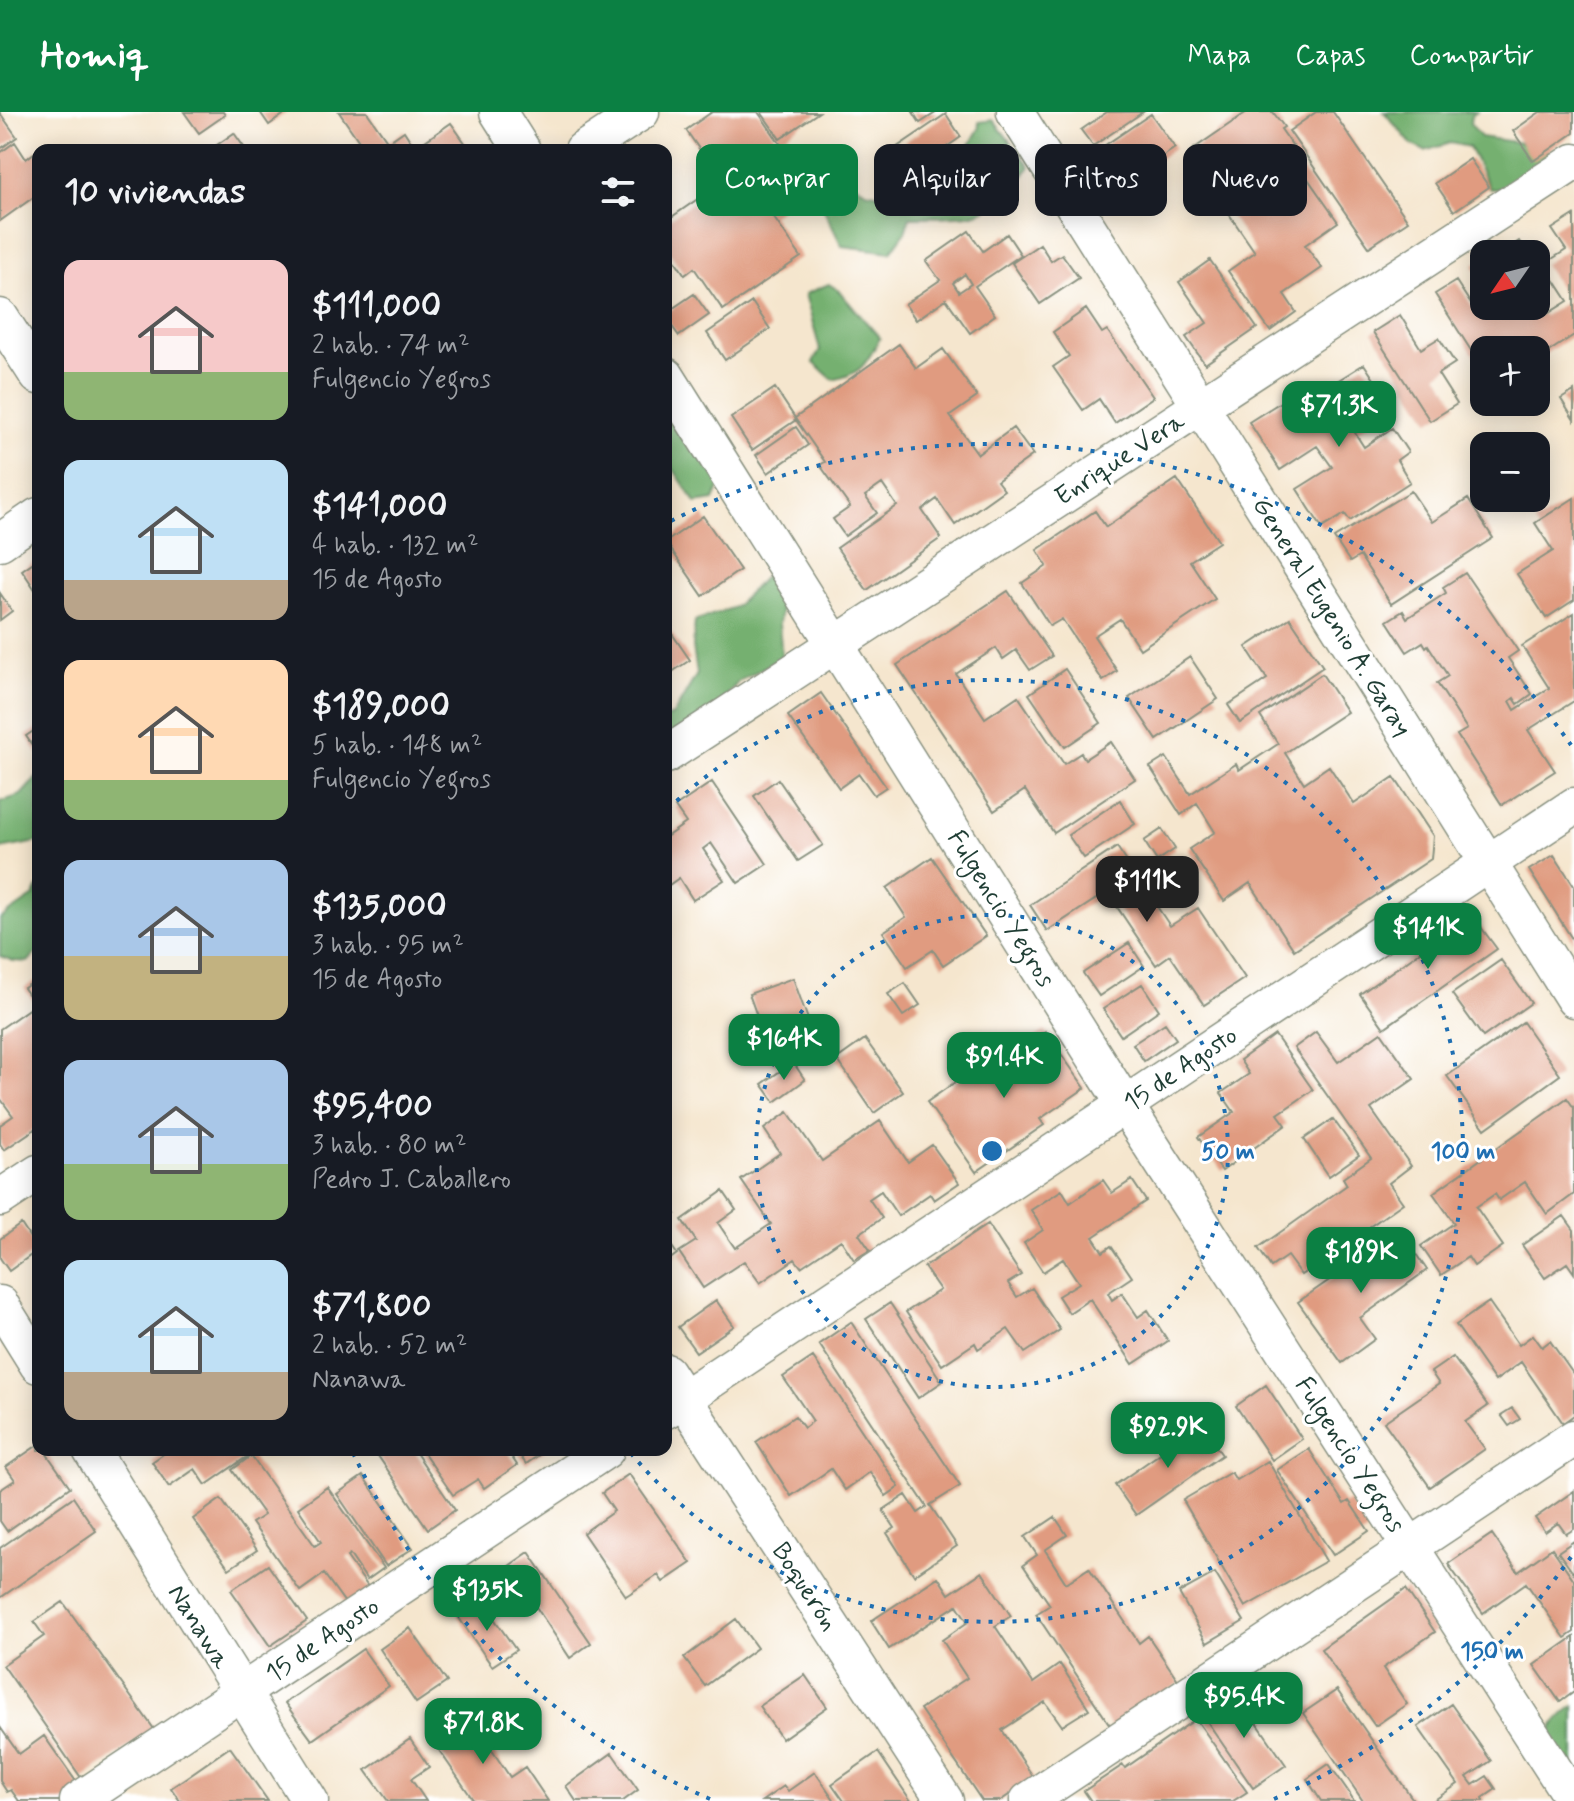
<!DOCTYPE html>
<html lang="es">
<meta charset="utf-8">
<style>
:root{--surface:#171b24;--page:#20242c;--text:#f1f3f6;--muted:#9ea1a6;--accent:#0b8043}
body{margin:0;font-family:Mynerve,sans-serif;background:var(--page);color:var(--text);height:100vh;display:flex;flex-direction:column;font-size:30px;white-space:nowrap}
*{box-sizing:border-box;margin:0}
p{font-size:26px;color:var(--muted)}
.icon{flex:none;width:44px;height:44px;fill:none;stroke:currentColor;stroke-width:2;stroke-linecap:round;stroke-linejoin:round}
.map{position:relative;flex:1;overflow:hidden}
.sheet{position:absolute;left:32px;top:32px;width:640px;height:1312px;display:flex;flex-direction:column;background:var(--surface);border-radius:16px;box-shadow:0 4px 20px #0003}
.sheet>*{flex:none}
.hud{position:absolute;left:696px;top:32px;width:758px;height:72px;display:flex;gap:16px}
.needle{width:52px;rotate:235deg}
.buttons{position:absolute;left:1470px;top:128px;display:grid;gap:16px}
.buttons a{display:grid;place-items:center;width:80px;height:80px;border-radius:16px;background:var(--surface);box-shadow:0 4px 20px #0003;font-size:40px}
.price{position:absolute;translate:-50% -68px;padding:0 18px;border-radius:16px;background:var(--accent);color:#fff;font-size:26px;line-height:52px;filter:drop-shadow(0 2px 4px #0008)}
.price::after{content:'';position:absolute;left:50%;top:48px;width:24px;height:18px;margin-left:-12px;background:inherit;clip-path:polygon(0 0,100% 0,50% 100%)}
.price.selected{background:#222;color:#fff}
ul{padding:0;list-style:none}
li{display:flex;align-items:center;gap:24px;height:200px;padding:0 32px}
li span{display:grid;place-items:center;flex:none;width:224px;height:160px;border-radius:16px;color:#555}
li>.icon{margin-inline-start:auto}
span .icon{width:96px;height:96px;fill:#fffc;stroke-width:1}
li b{font-size:34px}
h2{display:flex;justify-content:space-between;align-items:center;height:96px;padding:0 32px;font-size:34px}
.pill{padding:0 28px;border-radius:16px;background:var(--surface);box-shadow:0 4px 20px #0003;font-size:28px;line-height:72px}
.pill.selected{background:var(--accent);color:#fff}
header{display:flex;align-items:center;gap:48px;box-sizing:border-box;height:112px;padding:0 40px;background:var(--accent);color:#fff}
header strong{font-size:38px}
nav{display:flex;gap:44px;margin-inline-start:auto;font-size:28px}
.map>svg:first-child{display:block}
.forest{fill:#74b070;stroke:#4a7652;stroke-width:2}
.building{fill:#e09b80;fill-rule:evenodd}
.lines{fill:none;stroke-linecap:round;stroke-linejoin:round}
.minor-casing{stroke:#8a9281;stroke-width:39}
.minor{stroke:#fff;stroke-width:36}
.ring{fill:none;stroke:#1f6fb2;stroke-width:4;stroke-dasharray:4 8}
.labels{text-anchor:middle;stroke-width:6;stroke-linejoin:round;paint-order:stroke}
.street-label{font-size:26px;fill:#1f3d34;stroke:#fff}
.centre{fill:#1f6fb2;stroke:#fff;stroke-width:4}
.ring-label{font-size:24px;text-anchor:middle;font-weight:bold;fill:#1f6fb2;stroke:#fff;stroke-width:6;stroke-linejoin:round;paint-order:stroke}
</style>
<header>
<strong>Homiq</strong>
<nav><a>Mapa</a><a>Capas</a><a>Compartir</a></nav>
</header>
<div class="map">
<svg width="1574" height="1689" viewBox="0 0 1574 1689">
<rect width="100%" height="100%" fill="#fff"/>
<filter id="ink" filterUnits="userSpaceOnUse"><feTurbulence type="fractalNoise" baseFrequency=".0125" numOctaves="2"/><feDisplacementMap in="SourceGraphic" scale="16" xChannelSelector="R" yChannelSelector="G"/><feConvolveMatrix kernelMatrix="1 2 1 2 8 2 1 2 1" color-interpolation-filters="sRGB"/></filter>
<filter id="wash" filterUnits="userSpaceOnUse"><feTurbulence type="fractalNoise" baseFrequency=".006" numOctaves="4" result="noise"/><feDisplacementMap in="SourceGraphic" scale="32" xChannelSelector="R" yChannelSelector="G"/><feGaussianBlur stdDeviation="1.8" result="paint"/><feColorMatrix in="noise" values="0 0 0 0 0 0 0 0 0 0 0 0 0 0 0 0 0 1.4 0 .05"/><feComposite in="paint" operator="in"/></filter>
<g filter="url(#wash)">
<rect width="100%" height="100%" fill="#f5e6ce"/>
<path class="forest" d="M1384,0h93l-6,4 -1,7 11,14 48,7 24,9 2,6 -33,30h-32l-21,-42 -19,-4 -25,8 -13,-6z
M993,8l37,46c-11,20 -34,43 -57,48 -20,4 -43,2 -63,3l-5,15 -14,20 -49,-6 -27,-55 22,-16 29,16 33,7 55,-39 9,-2 17,-30 -1,-5z
M829,172l9,6 42,48c-14,25 -16,35 -47,42l-20,-18 7,-12 -15,-56z
M666,294l55,78 -7,16 -18,3 -30,-45z
M785,463l-6,49 3,33 -44,25 -35,43 -37,22v-29l7,-3 24,-41 -4,-27 2,-26 40,-14 30,-31z
M38,664v66l-38,7v-47l21,-7z
M38,775v64l-10,11 -15,-1 -13,-5v-37l34,-23z
M1574,1594v57l-19,-12 -8,-10c5,-16 13,-26 27,-35z"/>
<g id="blocks">
<path class="building" d="M184,0h39l2,3 -26,18z
M260,0h27l-18,13z
M339,0h28l21,30 16,-11 11,17 36,-25 19,27h-105z
M712,0h46l53,76 -39,27 29,42 -78,53 -29,-42 -9,7 -19,-28v-26l56,-39 -36,-52z
M761,0h58l-39,27z
M913,0h24l-17,11z
M1107,0h36l-50,34 -12,-16z
M1247,0h26l11,15 -3,2 23,33 -5,4 39,56 -33,23 17,23 -38,26 12,18 -26,19 -42,-60 27,-19 -26,-38 26,-18 -23,-33 -24,17 -19,-28z
M1316,0h17l75,109 -39,26 -80,-116z
M1540,0h34v21l-41,28 -20,-30z
M0,1l17,24 -17,12z
M946,2l15,23 -68,47 -15,-24z
M1151,2l24,34 -77,53 -13,-19 24,-16 -11,-16z
M234,21l12,17h-36z
M15,30l11,17 12,-9v44l-38,27v-68z
M1470,47l19,28 -35,24 -19,-28z
M1574,103v120l-38,25v-10h-8l-6,-8 -13,8h-25v10l-5,3 -44,-69 21,-13 22,34 13,-9h47l6,10 24,-15 -24,-37 22,-14 -14,-21z
M969,119l14,20 24,-17 14,21 -46,31 20,29 -25,18 -24,-34 -30,21 -11,-16 35,-24 -14,-19zM965,162l6,10 -12,8 -6,-9z
M1519,129l9,13h-38l10,-7 2,5z
M1040,132l11,17 11,-7 17,24 -39,26 -28,-41z
M1484,146v24l-11,-17z
M1210,148l47,68 -52,36 -19,-27 21,-14 -28,-41z
M694,182l15,21 -30,21 -13,-18v-5z
M752,190l18,27 -45,31 -18,-27z
M1086,197l16,24 5,-3 46,67 -38,26 -16,-24 -16,11 -30,-43 16,-11 -16,-24z
M1400,203l21,34 18,-11 16,25 -17,11 19,30 -27,17 -57,-89z
M899,232l17,24 27,-19 34,48 -27,19 28,38 35,-26 20,27 -36,26 7,9 -49,35 -18,-26 -15,11 19,28 -74,52 -30,-42 60,-42 -15,-22 -17,12 12,17 -32,23 -12,-17 17,-12 -30,-42 5,-3 -29,-42 -44,30 -21,-32 44,-30 20,30z
M1364,252l29,44 -38,25 9,14 28,-19 16,24 -11,8 13,22 -60,39 -5,-7 -23,14 -25,-39 35,-22 -15,-21 -37,24 -31,-48 38,-24 20,31 32,-21 -13,-20z
M1574,279v29l-13,-21z
M796,315l12,18 -40,28 -12,-18z
M1177,367l42,63 -29,19 25,38 -75,50 -20,-30 -26,17 23,35 -14,10 -41,-62 -12,7 -28,-43 25,-17 -10,-16 58,-39 11,16z
M1411,379l21,31 36,-23 25,39 -102,66 -31,-48 -10,6 -16,-24z
M1574,386v102l-28,18 -29,-44 36,-23 -18,-28z
M703,404l37,54 -37,26 -37,-54z
M38,447v35l-16,-24z
M1465,461l53,78 -10,7 24,36 -14,10 -4,-6 -4,3 5,9 34,-22 -27,-42 52,-33v88l-46,29 27,41 -53,34 -45,-70 10,-6 -30,-46 11,-7 -20,-31 -2,2 -3,-5 -16,10 -20,-31 16,-10 4,7 39,-25 -3,-6z
M1008,479l44,65 -22,14 -14,-20 -13,9 -7,-11 -40,26 29,44 33,-22 46,68 17,-11 4,6 26,-17 24,37 -81,54 -29,-43 -31,21 -97,-146z
M0,481l12,18 -12,9z
M1290,506l33,49 -83,56 -12,-18 39,-26 -21,-32z
M666,513l24,35 -24,16z
M1190,545l28,42 -61,41 -28,-42z
M1065,557l36,54 -36,24 -36,-53z
M1322,562l25,38 -62,41 19,30 25,-17 25,38 40,-27 39,59 -2,23 -137,91 -44,-67 -26,18 -35,-52 26,-17 -18,-29 -16,12 -31,-48 16,-10 24,37 46,-30 3,6 39,-26 -18,-28z
M821,581l65,94 -12,8 -15,-21 -20,14 -51,-72z
M38,616v26l-12,-18z
M778,667l45,66 -25,16 -44,-65z
M712,670l55,82 -29,19 -27,-40 -8,6 21,31 -31,20 -14,-22 -13,9v-50l20,-14 -11,-16z
M1120,688l15,24 -51,34 -16,-23z
M1162,717l13,20 -18,12 -13,-20z
M1117,735l53,79 28,-18 47,70 -41,27 -34,-50 -14,10 -49,-73 -60,39 -17,-26z
M1554,743l20,31v56l-45,-72z
M932,745l54,79 -43,29 -10,-15 -26,17 -24,-35 23,-15 -19,-29z
M1472,803l25,34 -113,79 -24,-34z
M1129,831l15,23 -45,30 -16,-23z
M1501,848l30,43 -48,34 -31,-43z
M793,866l25,69 -44,16 -25,-69z
M38,867v29l-14,-20z
M905,871l15,22 -17,11 -15,-22z
M1142,872l17,26 -38,26 -18,-27z
M30,896l8,13v106l-34,23 -4,-6v-19l13,-9 -13,-18v-69z
M1523,910l37,53 -75,54 -38,-53z
M1165,911l11,16 -32,22 -11,-17z
M1045,919l40,57 -45,31 4,6 -68,47 -49,-70 31,-22 -6,-9 37,-25 23,32 17,-12 -12,-17z
M1316,920l22,30 43,-30 33,47 -43,30 40,57 -22,17 14,20 -102,72 -14,-19 -16,11 -13,-19 89,-63 -4,-7 28,-20 -77,-110z
M1275,923l38,55 -35,24 8,11 -64,46 -24,-34 36,-25 -13,-19 28,-19 -9,-14z
M865,927l38,53 -29,21 -37,-54z
M793,950l12,18 -30,22 -13,-18z
M1567,986l7,10v86l-27,20 -22,-32 -26,18 -4,-6 -19,13 27,39 -29,20 -6,-9 -27,18 -20,-29 33,-23 -21,-30z
M788,1000l34,49 58,-40 28,41 24,-17 27,38 -25,17 -4,-6 -32,22 -17,-25 -12,8 13,19 -23,16 11,16 -16,10 -13,-20 -40,27 -6,-8 -35,24 -16,-22 -41,27 -24,-36 17,-11 -14,-21 41,-29 13,19 -18,13 17,25 36,-24 -30,-44 39,-27 -16,-24z
M1333,1007l26,36 -30,21 -25,-37z
M1103,1068l9,13 20,-13 14,21 -53,36 10,15 8,-6 21,31 -24,16 4,7 10,-7 16,24 10,-7 20,31 -35,23 -43,-65 -21,14 -11,-17 21,-13 -16,-24 -20,13 -19,-29 19,-13 -12,-20 31,-20 8,13z
M666,1088l10,14 -10,7z
M1564,1104l10,14v43l-7,-10 -22,15 -23,-33z
M21,1112l17,26 -29,21 -9,-13v-19z
M988,1112l33,51 -13,8 9,14 15,-9 28,42 -35,23 -17,-24 -30,20 -3,-6 -33,22 -36,-53 34,-22 -16,-23z
M1400,1119l27,39 -67,48 15,21 -33,24 -44,-61z
M666,1126l11,16 -11,8z
M716,1188l18,26 -38,26 -18,-25z
M1489,1190l30,43 14,-10 9,12 8,-6 24,34v40l-11,8 -42,-61 -26,19 -39,-56z
M890,1191l52,79 -24,16 -52,-79z
M851,1210l109,164 -30,19 27,41 -43,29 -27,-42 8,-5 -12,-18 23,-15 12,18 9,-6 -108,-163z
M813,1245l86,130 -13,9 -16,-24 -25,18 -14,-21 -40,27 -35,-54 39,-26 9,12 9,-7 -30,-44z
M1453,1245l35,49 -23,16 20,27 -55,38 -46,-65 55,-38 -8,-12z
M1266,1273l36,54 -30,21 -36,-54z
M1512,1296l8,11 -11,7 -8,-11z
M1201,1313l21,30 -86,60 -21,-30z
M38,1333v5h6l26,37 -63,44 -7,-10v-31l15,-10 -9,-13z
M1309,1337l35,55 5,-3 20,30 -36,24 -56,-85z
M169,1338h81l2,3 -46,32 -11,-16 -26,18 -17,-25z
M374,1338h40l41,60 -27,19z
M422,1338h85l10,15 -33,23 -6,-9 -25,16z
M516,1338h30l-20,14z
M251,1344l64,90 6,-4 -23,-34 29,-21 57,81 -17,12 -17,-25 -3,2 24,34 -23,16 -24,-33 -24,17 -48,-68 12,-8 -32,-45z
M1268,1349l58,100 -81,46 -62,-107 48,-28 5,8z
M629,1362l62,89 -28,19 -5,-7 -32,21 -43,-63 31,-22 -12,-18z
M363,1364l50,72 -27,18 -49,-72z
M1574,1379v38l-8,5 -8,-11 -13,9 -10,-14z
M73,1385l23,34 -96,67v-50z
M221,1387l36,51 -28,19 -36,-50z
M1055,1405l12,18 -22,15 21,33 23,-15 50,75 9,-7 32,47 -68,45 -76,-114 14,-9 -27,-40 14,-10 -12,-18z
M1492,1422l26,38 34,-24 22,32v52l-9,6 -39,-55 -43,30 -35,-49z
M1574,1429v33l-16,-22z
M529,1440l62,91 -21,15 -61,-92z
M268,1453l39,56 -37,25 -39,-56z
M982,1460l29,44 -16,10 38,57 27,-19 29,45 -27,17 -17,-24 -43,28 32,48 -34,23h-18l-62,-92 47,-31 -25,-38 26,-18 -11,-17 -68,44 -18,-28 67,-44 11,17z
M1215,1461l29,48 -37,22 -28,-50z
M1406,1477l29,43 -52,36 24,36 -32,22 -54,-77z
M481,1488l35,50 -24,16 -35,-51z
M63,1490l91,127 -72,50 -79,-114 41,-29 -10,-14z
M736,1507l21,29 -52,38 -21,-28z
M410,1516l37,54 -31,21 -36,-54z
M1574,1525v55l-14,10 -26,-37z
M363,1537l26,37 -77,54 -27,-37z
M805,1563l22,32 -45,32 -23,-33z
M1337,1578l77,111h-51l-60,-88z
M1235,1579l51,74 -33,23 -51,-74z
M1451,1592l40,57 -24,16 6,8 14,-9 9,13 -13,9 1,3h-51l25,-17 -40,-57z
M467,1601l43,64 15,-10 23,34h-74l-44,-64z
M1196,1607l51,73 -14,9h-142l-7,-10 39,-26 2,3z
M0,1615l19,27 25,-18 38,54 -16,11h-47l-8,-11 -4,2 -7,-11z
M410,1627l19,28 -18,12 15,22h-38l-22,-31z
M230,1635l38,54h-88l-9,-13z
M878,1640l33,49h-67l-12,-17z
M612,1641l26,37 -15,11h-47l-10,-15z
M1329,1652l19,27 6,10h-33l-14,-22z
M815,1660l20,29h-73l22,-15 4,5z"/>
</g>
</g>
<g filter="url(#ink)">
<use href="#blocks" fill-opacity="0" stroke="#8a9281" stroke-width="2"/>
<g class="lines">
<g class="minor-casing">
<path id="minor" d="M498,0l24,38
M1015,0l559,887
M583,38l58,-38
M0,205l38,59
M666,264l459,729 449,696
M0,430l38,-26
M666,643l908,-593
M0,1086l38,-25
M0,1192l38,61
M666,1260l279,429
M666,1298l908,-604
M91,1338l219,351
M78,1689l528,-351
M1028,1689l546,-363"/>
</g>
<use href="#minor" class="minor"/>
</g>
</g>
<g class="ring">
<circle cx="992" cy="1039" r="236"/>
<path d="M668 697A471 471 0 1 1 629 1339"/>
<path d="M1571 1445A707 707 0 0 1 1274 1687M710 1687A707 707 0 0 1 354 1343M671 409A707 707 0 0 1 1571 633"/>
</g>
<g class="labels">
<g class="street-label">
<text transform="translate(1119 346) rotate(-33)" y="9">Enrique Vera</text>
<text transform="translate(1333 504) rotate(58)" y="9">General Eugenio A. Garay</text>
<text transform="translate(1002 796) rotate(58)" y="9">Fulgencio Yegros</text>
<text transform="translate(1180 956) rotate(-34)" y="9">15 de Agosto</text>
<text transform="translate(1351 1342) rotate(57)" y="9">Fulgencio Yegros</text>
<text transform="translate(806 1474) rotate(57)" y="9">Boquerón</text>
<text transform="translate(200 1514) rotate(58)" y="9">Nanawa</text>
<text transform="translate(322 1527) rotate(-34)" y="9">15 de Agosto</text>
</g>
</g>
<circle cx="992" cy="1039" r="12" class="centre"/>
<g class="ring-label">
<text x="1228" y="1047">50 m</text>
<text x="1463" y="1047">100 m</text>
<text x="1492" y="1547">150 m</text>
</g>
</svg>
<div class="buttons">
<a><svg class="needle" viewBox="-14 -14 28 28"><path d="M0-13l5 13h-10z" fill="#e53935"/><path d="M0 13l5-13h-10z" fill="#9ea1a6"/></svg></a>
<a>+</a>
<a>−</a>
</div>
<b class="price" style="left:1339px;top:337px">$71.3K</b>
<b class="price selected" style="left:1147px;top:812px">$111K</b>
<b class="price" style="left:1428px;top:859px">$141K</b>
<b class="price" style="left:784px;top:970px">$164K</b>
<b class="price" style="left:1004px;top:988px">$91.4K</b>
<b class="price" style="left:1361px;top:1183px">$189K</b>
<b class="price" style="left:1168px;top:1358px">$92.9K</b>
<b class="price" style="left:487px;top:1521px">$135K</b>
<b class="price" style="left:1244px;top:1628px">$95.4K</b>
<b class="price" style="left:483px;top:1654px">$71.8K</b>
<div class="hud">
<a class="pill selected">Comprar</a>
<a class="pill">Alquilar</a>
<a class="pill">Filtros</a>
<a class="pill">Nuevo</a>
</div>
<section class="sheet">
<h2>10 viviendas<svg class="icon" aria-label="filters" viewBox="0 0 24 24"><path d="M4 7h16M4 17h16"/><circle cx="9" cy="7" r="2"/><circle cx="15" cy="17" r="2"/></svg></h2>
<ul>
<li><span style="background:linear-gradient(#f6c9c9 70%,#8fb573 0)"><svg class="icon" aria-label="home" viewBox="0 0 24 24"><path d="M3 11l9-7 9 7M6 9v11h12V9"/></svg></span><div><b>$111,000</b><p>2 hab. · 74 m²</p><p>Fulgencio Yegros</p></div></li>
<li><span style="background:linear-gradient(#bfe0f5 75%,#b9a48a 0)"><svg class="icon" aria-label="home" viewBox="0 0 24 24"><path d="M3 11l9-7 9 7M6 9v11h12V9"/></svg></span><div><b>$141,000</b><p>4 hab. · 132 m²</p><p>15 de Agosto</p></div></li>
<li><span style="background:linear-gradient(#ffd9b3 75%,#8fb573 0)"><svg class="icon" aria-label="home" viewBox="0 0 24 24"><path d="M3 11l9-7 9 7M6 9v11h12V9"/></svg></span><div><b>$189,000</b><p>5 hab. · 148 m²</p><p>Fulgencio Yegros</p></div></li>
<li><span style="background:linear-gradient(#a9c7e8 60%,#c2b280 0)"><svg class="icon" aria-label="home" viewBox="0 0 24 24"><path d="M3 11l9-7 9 7M6 9v11h12V9"/></svg></span><div><b>$135,000</b><p>3 hab. · 95 m²</p><p>15 de Agosto</p></div></li>
<li><span style="background:linear-gradient(#a9c7e8 65%,#8fb573 0)"><svg class="icon" aria-label="home" viewBox="0 0 24 24"><path d="M3 11l9-7 9 7M6 9v11h12V9"/></svg></span><div><b>$95,400</b><p>3 hab. · 80 m²</p><p>Pedro J. Caballero</p></div></li>
<li><span style="background:linear-gradient(#bfe0f5 70%,#b9a48a 0)"><svg class="icon" aria-label="home" viewBox="0 0 24 24"><path d="M3 11l9-7 9 7M6 9v11h12V9"/></svg></span><div><b>$71,800</b><p>2 hab. · 52 m²</p><p>Nanawa</p></div></li>
</ul>
</section>
</div>
